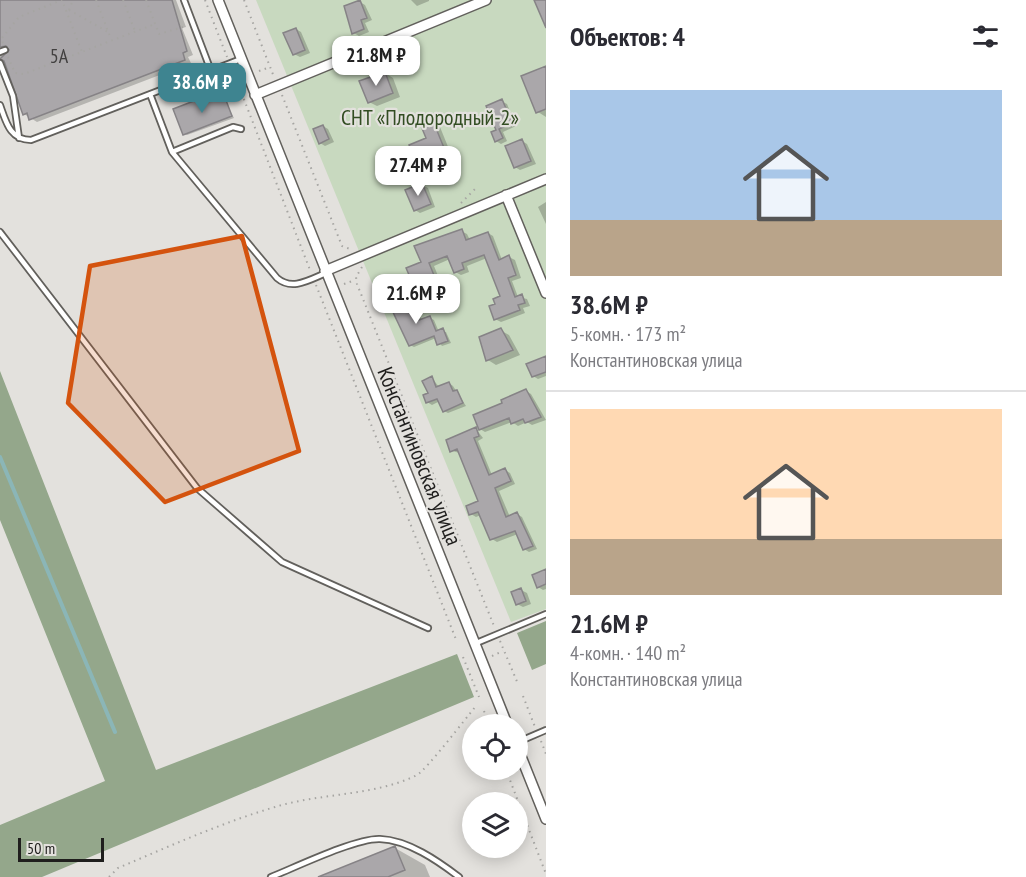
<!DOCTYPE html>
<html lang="ru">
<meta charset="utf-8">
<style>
:root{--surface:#fff;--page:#f2f2f3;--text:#2b2b33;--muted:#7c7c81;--line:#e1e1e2;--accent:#3e8490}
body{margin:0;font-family:"PT Sans Narrow",sans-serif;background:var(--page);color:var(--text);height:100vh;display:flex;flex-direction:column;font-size:22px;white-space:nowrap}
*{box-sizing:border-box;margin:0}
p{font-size:20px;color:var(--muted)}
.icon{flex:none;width:33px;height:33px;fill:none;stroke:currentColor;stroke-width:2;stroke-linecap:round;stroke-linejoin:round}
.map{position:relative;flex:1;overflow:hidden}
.side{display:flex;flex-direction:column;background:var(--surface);width:480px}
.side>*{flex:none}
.tools{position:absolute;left:462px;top:714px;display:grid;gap:12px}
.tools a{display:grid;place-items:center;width:66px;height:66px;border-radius:50%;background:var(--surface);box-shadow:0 3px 15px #0003;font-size:30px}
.scale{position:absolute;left:18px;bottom:15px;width:86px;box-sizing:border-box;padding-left:6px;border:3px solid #1f1e1d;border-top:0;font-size:16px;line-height:21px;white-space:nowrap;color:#1f1e1d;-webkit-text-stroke:4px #e3e1dd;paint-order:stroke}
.price{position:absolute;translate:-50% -51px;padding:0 14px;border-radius:12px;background:#fff;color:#222;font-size:20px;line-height:39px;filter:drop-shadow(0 2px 3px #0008)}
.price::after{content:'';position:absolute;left:50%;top:36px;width:18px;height:14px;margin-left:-9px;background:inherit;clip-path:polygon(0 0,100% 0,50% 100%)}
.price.current{background:var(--accent);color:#fff}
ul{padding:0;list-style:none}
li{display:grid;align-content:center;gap:12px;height:318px;padding:0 24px}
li+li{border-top:2px solid var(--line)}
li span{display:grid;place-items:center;height:186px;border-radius:0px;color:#555}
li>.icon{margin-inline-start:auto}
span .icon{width:108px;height:108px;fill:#fffc;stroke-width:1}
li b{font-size:26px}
h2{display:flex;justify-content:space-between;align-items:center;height:72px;padding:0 24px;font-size:26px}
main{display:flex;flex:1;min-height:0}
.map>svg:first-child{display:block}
.green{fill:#c8d9bf}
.forest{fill:#94a78b}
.shadow{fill:#0003;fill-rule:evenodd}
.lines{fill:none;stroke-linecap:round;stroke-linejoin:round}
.stream{stroke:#8bb6b7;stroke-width:4}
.building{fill:#aaa7aa;stroke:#868386;stroke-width:1.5}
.service-casing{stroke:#62605c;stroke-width:8}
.minor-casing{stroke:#62605c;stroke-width:12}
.path{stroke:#a6a5a2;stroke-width:2;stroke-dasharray:1.5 4.5;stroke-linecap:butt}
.service{stroke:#fff;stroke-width:4.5}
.minor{stroke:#fff;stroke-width:9}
.marked{fill:#d4530e;fill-opacity:0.2;stroke:#d4530e;stroke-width:4.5;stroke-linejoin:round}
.labels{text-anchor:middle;stroke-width:4.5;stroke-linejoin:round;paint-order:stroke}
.number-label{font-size:20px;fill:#424040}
.park-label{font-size:22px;fill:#324d22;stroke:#e3e1dd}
.street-label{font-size:22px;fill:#1f1e1d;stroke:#e3e1dd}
</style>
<main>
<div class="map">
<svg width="546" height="877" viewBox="0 0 546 877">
<rect width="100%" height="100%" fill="#e3e1dd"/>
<path class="green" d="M256,0h290v609l-35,13z"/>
<path class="forest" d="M0,371l156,399 301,-116 17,43 -432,180h-42v-52l105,-44 -105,-261z
M546,621v43l-14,6 -15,-37z"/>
<path class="shadow" d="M0,0h176l10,27 -4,1 11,27 -5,2 3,6 -154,59 -13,-8 -18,-52h-6zM11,50l-2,5 -6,1v-4z
M411,0h18v1l-12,5z
M360,2l5,3 7,15 -7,3 4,9 -10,4 -5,-3z
M296,29l5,3 9,21 -10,4 -6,-3z
M546,67v50l-8,-5z
M385,73l8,5 7,19 -23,9 -8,-4z
M223,97l11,21 -47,17 -2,-1 14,-33 4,4z
M501,101l6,3 9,22 -13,6 4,9 -6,3 -5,-3z
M433,123l7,4 15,37 -17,7 -19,-5z
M323,126l5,3 6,13 -9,4 -5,-3z
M522,141l5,3 9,20 -16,6 -5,-3z
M422,185l6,3 7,19 -15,6 -5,-3z
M546,202v22l-8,-17z
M461,231l6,3 3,6 18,-7 5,3 9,24 7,-3 6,3 6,18 -9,3 6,16 9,2 3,7 -7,2 2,5 -24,9 -6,-3 2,-14 5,-8 -15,-39 -20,8 2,6 -8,3 -6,-3 -5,-13 -16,7 9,22 -20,7 -5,-3 5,-29z
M411,302l4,3 7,16 8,-3 4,2 5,12h7l5,11 -9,3 -6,-8 -22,9 -4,-2z
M500,330l9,5 11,20 -24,10 -8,-5z
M546,358v18l-8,3 -5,-3z
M432,378l7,9 10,-4 4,3 13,20 -18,7 -4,-2 -4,-10 -8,4 -5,-3z
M526,391l5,3 15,26 -14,5 -5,-3 -9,4 -6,-4 -27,10 -5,-3 24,-25z
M476,429l7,9 -5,3 14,34 13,-5 5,3 5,11 -16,7 11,26 7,-3 5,3 15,32 -8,3 -5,-3 -6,-15 -21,8 -5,-3 -11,-24 -5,2 -5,-3 9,-12 -20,-49 -8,-2z
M546,569v20l-3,1 -5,-3z
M521,590l6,3 4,11 -8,3 -6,-3z
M395,848l30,17 5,12h-110z"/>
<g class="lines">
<path class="stream" d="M0,457l115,275"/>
</g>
<path class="building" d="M0,0h172l15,51 -4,2 2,7 -156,60 -2,-7 -4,2 -19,-54 -4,-2 9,-9 -3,-4 -6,1z
M360,0l7,18 -6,2 3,9 -12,5 -8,-28z
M534,0h12v28z
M296,28l9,22 -12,5 -10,-22z
M546,66v43l-10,4 -15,-37z
M385,72l8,21 -25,10 -9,-22z
M224,95l8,21 -49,19 -10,-26 26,-10 2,5z
M502,99l10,24 -13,6 4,9 -8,4 -4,-10 5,-2 -10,-24z
M433,121l16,39 -19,8 -2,-5 -10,4 -9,-22 17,-7 -5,-12z
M323,125l6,14 -10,5 -6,-15z
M522,139l9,22 -17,7 -9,-22z
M422,183l9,21 -17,7 -9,-21z
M462,229l4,11 22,-8 11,28 10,-5 7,20 -8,3 7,19 7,-3 3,9 -7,2 2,5 -26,10 -5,-14 6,-2 -2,-5 7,-3 -16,-41 -22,8 2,6 -10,4 -7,-17 -18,7 9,22 -21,8 -11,-25 15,-6 -7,-16z
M404,299l8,2 7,19 11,-4 6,15 7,-3 5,13 -11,4 -3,-9 -25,10 -18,-38z
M501,328l12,22 -27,11 -7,-24z
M546,356v16l-14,5 -6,-13z
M432,376l4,11 13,-5 4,9 4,-1 6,13 -20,9 -6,-13 -11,4 -3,-8 5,-2 -6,-12z
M526,389l15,28 -16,6 -2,-4 -12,5 -2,-6 -30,12 -6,-15 29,-12 -1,-3z
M476,427l3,9 -5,2 15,37 16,-7 6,13 -16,7 11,29 11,-5 16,34 -10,4 -8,-19 -25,9 -12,-28 -9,3 -3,-9 12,-5 -21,-52 -7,3 -4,-12z
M546,569v15l-9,4 -5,-13z
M521,588l5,13 -10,4 -5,-13z
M395,846l10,24 -17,7h-70z"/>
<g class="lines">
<g class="service-casing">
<path id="service" d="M184,0l27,71
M0,52l5,-2
M0,63l13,33 6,42
M150,94l22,58 105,126c15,13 32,2 49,-5
M0,105c6,17 10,35 31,35l210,-81
M172,152l61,-25 8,2
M0,232l197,256 85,74 146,66
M474,644l72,-30
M518,742l28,-12
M271,877c25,-10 85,-39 109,-38 28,1 58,22 79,38"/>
</g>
<g class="minor-casing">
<path id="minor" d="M218,0l289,724
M255,95l231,-95
M506,195l40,98
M325,271l221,-92
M518,749l28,70"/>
</g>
<path class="path" d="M96,0l15,39
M123,0l12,31
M146,0l13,34 28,-8
M205,0l22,57
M244,0l30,77
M69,10l39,22
M69,10l4,-10
M3,43l-2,-4 18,-22 43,-17 20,52
M8,57l7,16 9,1 131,-50
M233,71l77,199
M259,71l11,-4
M282,95l60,151 8,3
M461,203l14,-14
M362,267l-6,10 1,7 137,342
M344,284l11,-4
M316,285l141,357
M500,641l18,43
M492,656l11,-5
M463,657l16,40
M523,696l12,31
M484,711l5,13
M541,741l5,13
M508,775l38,99
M109,877l9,-9c52,-22 103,-45 157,-61 45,-14 100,-11 142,-32 10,-6 49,-57 59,-69"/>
<use href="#service" class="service"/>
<use href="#minor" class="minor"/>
</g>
<path class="marked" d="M242,236l57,215 -134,51 -97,-99 22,-137z"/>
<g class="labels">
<g class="number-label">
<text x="59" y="63">5А</text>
</g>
<g class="park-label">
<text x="430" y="125">СНТ «Плодородный-2»</text>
</g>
<g class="street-label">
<text transform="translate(420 456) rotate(68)" y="8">Константиновская улица</text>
</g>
</g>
</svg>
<div class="tools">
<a><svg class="icon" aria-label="locate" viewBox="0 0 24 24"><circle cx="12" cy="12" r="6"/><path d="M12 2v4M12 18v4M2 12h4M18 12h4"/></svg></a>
<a><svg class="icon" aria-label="layers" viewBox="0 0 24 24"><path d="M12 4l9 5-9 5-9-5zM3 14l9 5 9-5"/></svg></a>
</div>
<div class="scale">50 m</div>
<b class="price" style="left:376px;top:87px">21.8M ₽</b>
<b class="price current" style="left:202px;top:114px">38.6M ₽</b>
<b class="price" style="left:418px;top:197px">27.4M ₽</b>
<b class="price" style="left:416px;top:325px">21.6M ₽</b>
</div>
<section class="side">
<h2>Объектов: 4<svg class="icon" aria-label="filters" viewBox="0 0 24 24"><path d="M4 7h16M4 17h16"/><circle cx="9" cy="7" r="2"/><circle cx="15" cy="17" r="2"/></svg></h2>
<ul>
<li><span style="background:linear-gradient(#a9c7e8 70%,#b9a48a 0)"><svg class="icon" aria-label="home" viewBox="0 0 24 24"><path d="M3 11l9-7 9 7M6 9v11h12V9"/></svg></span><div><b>38.6M ₽</b><p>5-комн. · 173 m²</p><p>Константиновская улица</p></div></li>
<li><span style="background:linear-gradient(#ffd9b3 70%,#b9a48a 0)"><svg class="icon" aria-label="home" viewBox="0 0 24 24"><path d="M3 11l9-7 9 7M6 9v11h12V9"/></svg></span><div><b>21.6M ₽</b><p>4-комн. · 140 m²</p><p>Константиновская улица</p></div></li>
</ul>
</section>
</main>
